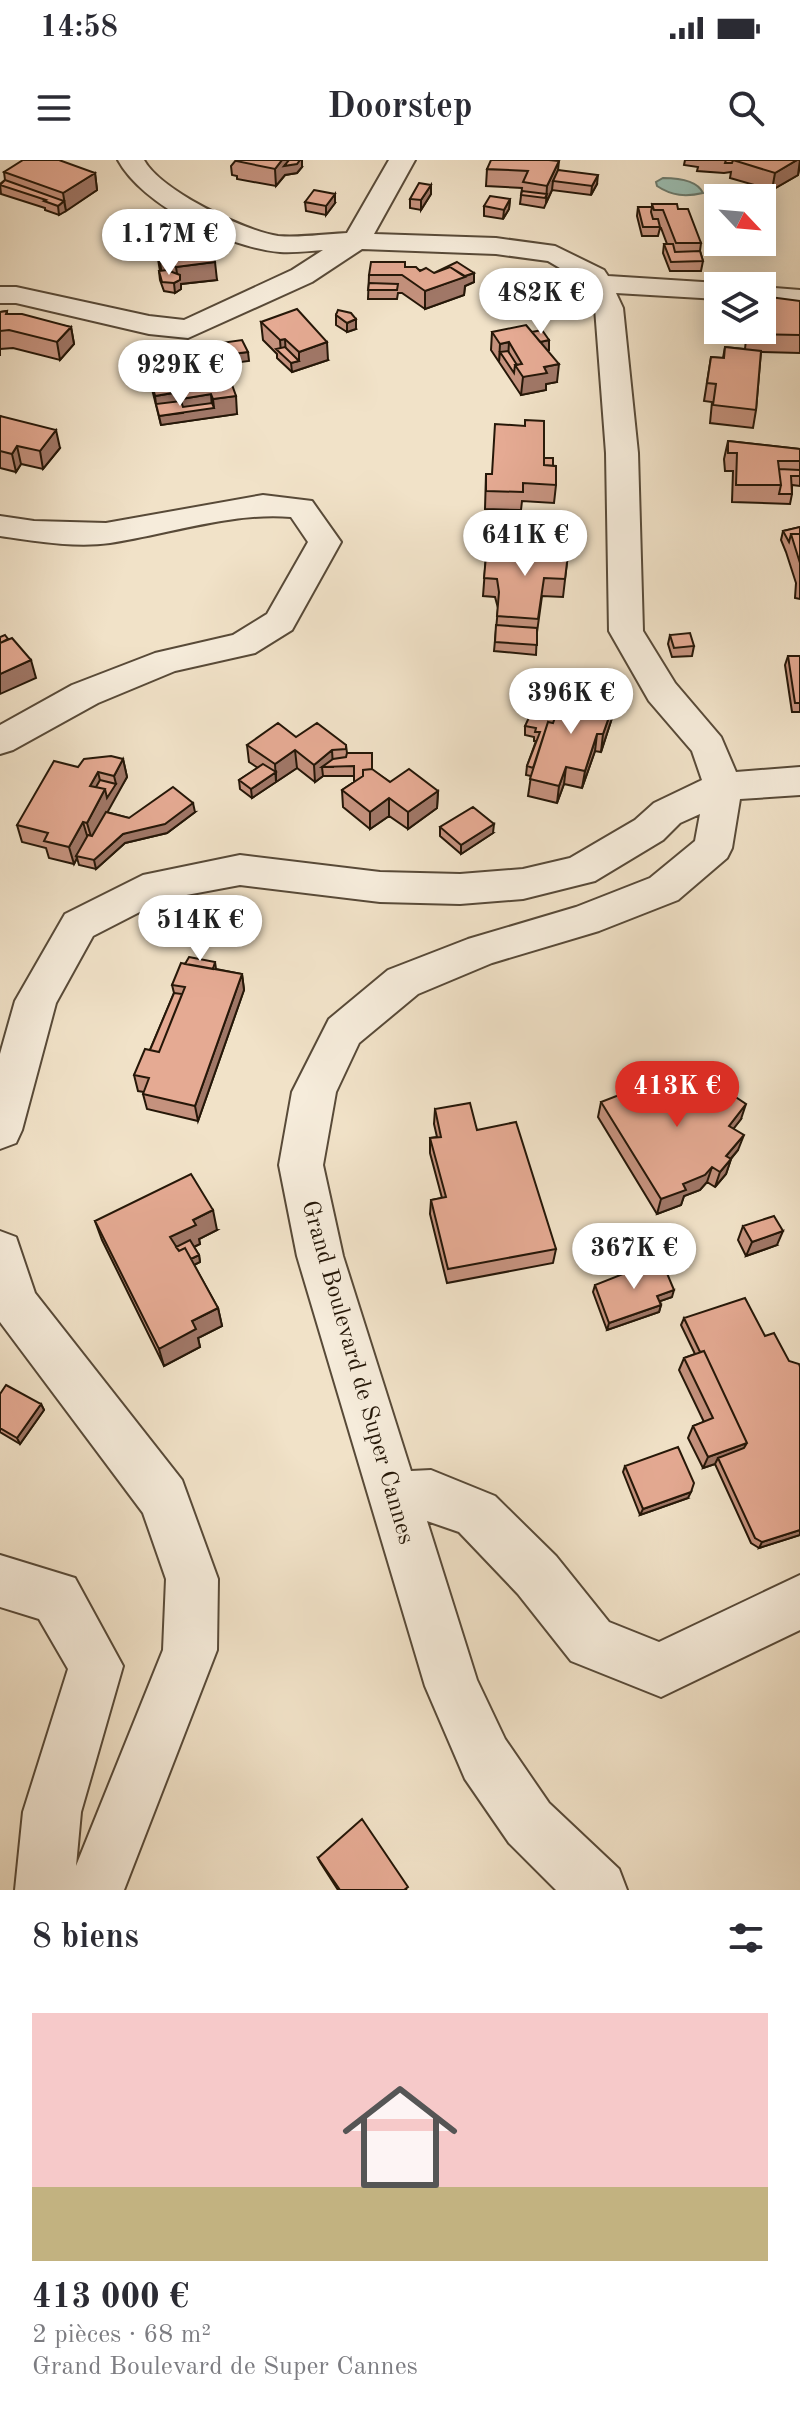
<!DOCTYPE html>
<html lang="fr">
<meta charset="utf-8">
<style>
:root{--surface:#fff;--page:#f2f2f3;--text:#2b2b33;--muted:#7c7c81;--line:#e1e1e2;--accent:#d93025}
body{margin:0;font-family:"Old Standard TT",serif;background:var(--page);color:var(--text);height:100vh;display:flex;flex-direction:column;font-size:30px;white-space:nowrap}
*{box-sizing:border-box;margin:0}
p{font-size:26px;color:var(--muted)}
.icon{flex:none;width:44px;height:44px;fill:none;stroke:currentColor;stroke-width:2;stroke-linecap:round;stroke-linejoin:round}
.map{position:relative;height:1730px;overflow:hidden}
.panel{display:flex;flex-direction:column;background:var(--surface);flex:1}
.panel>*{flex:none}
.needle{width:52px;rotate:116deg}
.buttons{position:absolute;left:704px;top:24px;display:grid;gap:16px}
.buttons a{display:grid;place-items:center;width:72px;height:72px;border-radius:0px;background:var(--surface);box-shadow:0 4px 20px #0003;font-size:40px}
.price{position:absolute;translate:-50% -68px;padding:0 18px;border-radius:28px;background:#fff;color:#222;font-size:26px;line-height:52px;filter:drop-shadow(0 2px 4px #0008)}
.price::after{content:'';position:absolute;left:50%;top:48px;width:24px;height:18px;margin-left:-12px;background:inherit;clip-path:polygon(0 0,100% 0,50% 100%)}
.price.selected{background:var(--accent);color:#fff}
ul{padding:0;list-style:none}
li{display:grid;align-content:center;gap:16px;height:424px;padding:0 32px}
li+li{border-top:2px solid var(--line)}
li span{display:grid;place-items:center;height:248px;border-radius:0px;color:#555}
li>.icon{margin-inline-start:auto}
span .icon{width:144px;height:144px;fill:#fffc;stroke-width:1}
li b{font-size:34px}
h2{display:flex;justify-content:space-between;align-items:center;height:96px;padding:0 32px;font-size:34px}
.status{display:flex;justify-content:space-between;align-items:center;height:56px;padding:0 40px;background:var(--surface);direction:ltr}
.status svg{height:22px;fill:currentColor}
header{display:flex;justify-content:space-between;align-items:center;height:104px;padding:0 32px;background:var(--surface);font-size:36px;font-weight:700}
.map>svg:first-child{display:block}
.water{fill:#9bbeb2;stroke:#6c7b6e;stroke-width:2}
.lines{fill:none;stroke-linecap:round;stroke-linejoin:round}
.minor-casing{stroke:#584a38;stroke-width:4}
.minor{fill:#f6ecdb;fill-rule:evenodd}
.wall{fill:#c5927e;stroke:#251708;stroke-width:2}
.shaded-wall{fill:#a07767;stroke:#251708;stroke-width:2}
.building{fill:#e5aa93;stroke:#251708;stroke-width:2}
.labels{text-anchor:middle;stroke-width:7;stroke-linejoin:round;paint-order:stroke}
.street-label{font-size:24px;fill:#251708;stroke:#f6ecdb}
</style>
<div class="status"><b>14:58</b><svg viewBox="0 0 49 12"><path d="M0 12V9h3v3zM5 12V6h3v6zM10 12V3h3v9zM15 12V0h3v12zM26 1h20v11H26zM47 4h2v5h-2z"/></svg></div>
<header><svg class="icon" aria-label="menu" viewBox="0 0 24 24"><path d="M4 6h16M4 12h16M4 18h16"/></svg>Doorstep<svg class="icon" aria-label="search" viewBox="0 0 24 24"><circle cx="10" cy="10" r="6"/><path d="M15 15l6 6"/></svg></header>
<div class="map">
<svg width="800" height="1730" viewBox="0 0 800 1730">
<rect width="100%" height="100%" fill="#f1e2c8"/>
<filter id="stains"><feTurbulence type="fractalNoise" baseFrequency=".0025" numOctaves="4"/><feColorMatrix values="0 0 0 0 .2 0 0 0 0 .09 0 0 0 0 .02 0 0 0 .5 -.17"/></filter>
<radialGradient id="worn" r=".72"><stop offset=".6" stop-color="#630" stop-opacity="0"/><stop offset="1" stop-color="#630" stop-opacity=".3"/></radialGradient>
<path class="water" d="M663,18c14,0 34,2 40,15 -17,4 -31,3 -46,-7l-1,-4z"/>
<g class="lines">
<g class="minor-casing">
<path id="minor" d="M118,0h26c16,30 100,71 134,76 22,2 47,-2 69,-3l42,-73h26l-41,74 122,4 59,8 49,24 4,6 110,7 10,3h-10v13l-102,-6 7,15 15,145 5,178 32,52 46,54 15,35 64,-5v28l-60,4 -8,49 -5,10 -49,42 -79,31 -107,32 -74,31 -59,49 -23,49 -13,73 20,91 68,215 20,-1 64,26 61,60 53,66 50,20 141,-67v55l-139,67 -90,-36 -53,-67 -59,-62 -32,-11 50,159 28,59 44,64 70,66 8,21h-71l-47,-47 -44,-64 -40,-93 -128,-430 -18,-91 13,-73 37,-73 59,-49 80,-31 108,-32 74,-29 45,-37 5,-27 -20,9 -17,17 -68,41 -72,18 -63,5 -80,-2 -140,-17 -75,14 -72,37 -37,67 -34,127 -6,13 -16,6v-95l15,-53 50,-87 78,-39 97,-20 140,17 80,2 63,-5 47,-11 65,-38 19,-17 48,-23 -10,-29 -43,-50 -40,-70 -3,-178 -11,-145 -13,-27 -34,-20 -52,-7 -134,-5 -50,33 -124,56 -39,-4 -133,-31h-16v-16h16l133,29 35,4 108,-50 31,-20c-14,1 -29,3 -43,2 -51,-4 -138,-47 -162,-92z
M762,127l38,3v16l-38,-3z
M263,335l49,6 29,41 -49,88 -37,23 -80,18 -77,32 -85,47 -13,4v-29l72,-40 83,-32 78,-18 34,-21 41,-72 -17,-25c-60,-5 -121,17 -181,26 -35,5 -75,-2 -110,-7v-20l34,5 72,2z
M0,1071l16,6 19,56 147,187 36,99 -1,71 -93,240h-109l8,-78 45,-143 -29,-50 -39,-12v-52l75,23 48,88 -42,146 -5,54 87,-216 3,-71 -23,-66 -143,-191z"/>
</g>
<use href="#minor" class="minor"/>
</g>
<path class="wall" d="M236,0l66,7 -5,6 -12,2 -9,11 -39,-7v-3l-5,-1 -1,-9z
M685,0h115v6l-2,9 -26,15 -42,-12 1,-6 -7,1 -27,-2 1,-4 -14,-2z
M487,9l71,1 39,14 -6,11 -39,-5 -8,18 -24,-4 2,-16 -36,-2z
M4,12l91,1 2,17 -38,25 -14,-5v-2l-44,-14 -1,-10 5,-4z
M431,25v9l-10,16 -11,-2v-9z
M510,39l-1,10 -6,10 -19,-3v-10z
M305,42l30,1 -9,12 -20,-4z
M652,44l26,5 23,34 -1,8 3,10 -2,10h-31l-7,-18 1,-9h3l-6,-16h-1l-2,8h-16l-5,-20 1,-9h14z
M166,63l32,12 -6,4 3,11 8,6 14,24 -36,4v5l-6,4 -11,-2 -4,-11 -1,-9h1l-5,-30 24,-3 -12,-5z
M735,82h24l-1,5 -22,-1z
M405,107l29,6h40v9l-9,4 -1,9 -39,14 -23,-16h-4l-1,6h-29l1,-24z
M800,141v52l-39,-1 -5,58 -3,18 -43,-5 2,-21 -8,-1 7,-44 12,1 2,-11 20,2 2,-19h15z
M7,151v3l64,13 3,17 -14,16 -47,-12 -13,1v7v-44z
M336,155l20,14 -9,3 -11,-7z
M261,162l67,38 -36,12 -15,-14v-4l-14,-14z
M492,172h40l17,8v10h-2l10,32 -11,2v6l-25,5 -30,-45z
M194,198l25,11 18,45 -76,11 -9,-36 -3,-18 46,-7z
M0,256l60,32 -17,21 -22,-5 -5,8 -16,-4z
M728,281l72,8v37l-8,-1v9l-2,10 -58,-2 1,-31h-8l-1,-12z
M544,298l9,8 3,19 -2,18 -32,-2 -1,9 -36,-1 1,-35h6z
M800,367v72l-5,-1 1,-15 -10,-31 -5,-12 2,-9z
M559,393l9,1 -5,43 -21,-1 -5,36 -1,23 -42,-4 4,-43 -3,-11 -12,-1 3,-40 25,2z
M670,475l24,11 -2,10 -20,1 -4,-13z
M788,496h12v56h-8l-7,-47z
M541,553l71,5 -11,34 -6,-1 -13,37 -18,-4 -7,19 -29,-7 3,-20 -5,-1 1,-9 9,-25h-2v-4l-9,-2v-9z
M296,577l50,8 1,8 43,29 48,9 -1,17 -29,21 -19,-13 -19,13 -27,-22 -1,-17 12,-8v-6h-31l-8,6 -18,-14 -45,30 -12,-9 -1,-9 19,-12 -9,-6 -2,-17z
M123,599l4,18 -21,35 23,6 66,-6 -28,21 -42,10 -29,26 -17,-4 -2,-7 -3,6 -25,-6 -3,-10 -24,-6 -5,-17 61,-58z
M440,667l53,6 -32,21 -21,-18z
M215,802l1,7 26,5 2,16 -46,131 -51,-12 -4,-15 1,-2 -6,-1 -4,-16 16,-25 24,-57 -2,-8 13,-21z
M601,942l140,17 -8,10 5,21 -7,9 -5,15 -11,13 -8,-5 -7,8 -16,6 -3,9 -24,9 -59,-97z
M435,949l42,21 79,119 -3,14 -106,20 -17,-69 1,-14 11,-2 -12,-45v-15l7,-1 -3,-13z
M95,1061l122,9 -18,9 1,5 -6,3 5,8 1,7 -6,3 24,43 4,18 -24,12 2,9 -36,19 -62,-126z
M743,1066l34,19 -31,11 -8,-16z
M595,1125l77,12 -12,4 1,4 -2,7 -52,18 -14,-38z
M684,1158l116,217 -41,13 -8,-5 -36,-79 -12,4 -15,-30 5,-12 11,-4 -25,-52 5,-12 11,-4 -14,-29z
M0,1234l41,10 3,6 -24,34 -20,-12z
M625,1306l63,32 -48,17 -17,-43z
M318,1698l89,32h-69l-18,-28z"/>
<path class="shaded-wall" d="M282,0h20v7l-5,6 -12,2 -9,11 -1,-17z
M797,0h3l-2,15 -26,15 3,-17z
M559,1l-2,18 -4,2 -1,9 -6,13 1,-17z
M95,13l2,17 -31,21 -3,-18z
M598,15l-1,9 -6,11 1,-9z
M431,25v9l-10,16v-10z
M335,34v9l-9,12v-9z
M510,39l-1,10 -6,10 1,-9z
M64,41l2,10 -7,4 -1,-9z
M197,66l1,9 -12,7 -1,-9z
M166,102l2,17 -5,1 -3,-17z
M215,102l2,18 -36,4v5l-6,4 -1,-10 4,-2 -2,-14z
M474,113v9l-9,4 -1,9 -39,14v-18z
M356,159v10l-9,3v-9z
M71,167l3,17 -14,16 -3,-18z
M285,179l1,18 -5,-4 -1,-13z
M549,180v10l-17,3v-9z
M327,182l1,18 -36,12 -1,-9 8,-2v-9z
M509,182l-1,18 -8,-8 -1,10 1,-18z
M248,192l1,9 -23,3 -1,-9z
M559,204l-2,18 -11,2v6l-25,5 2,-18 21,-10z
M179,232l3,18 -26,-6 -1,-8z
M211,234l1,14h2l-1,-9 23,-3 1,18 -76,11 -2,-9 24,-3 -2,-14z
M56,270l4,18 -17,21 -3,-18z
M17,286l4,18 -5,8 -4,-18z
M31,500l5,18 -36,16v-20z
M615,540l-3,18 -11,34 2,-18z
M597,574l-2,17 -13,37 3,-17z
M295,590l2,18 -21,14 -1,-18z
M332,590l1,17h-11l1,9 -8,6 -1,-17z
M123,599l4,18 -35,63 -5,-17 18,-34 11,-5 -2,-8z
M566,607l-2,17 -7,19 2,-17z
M98,612l4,17 -12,-3z
M276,612v10l-24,16 -1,-9z
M438,631l-1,17 -29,21v-17z
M389,638v18l-19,13v-17z
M193,643l2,9 -28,21 -42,10 -29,26 -2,-9 29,-26z
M83,662l5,17 -12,17 1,2 -3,6 -5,-17z
M494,664l-1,9 -32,21v-9z
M242,814l2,16 -46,131 -3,-15z
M746,944l-5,15 -17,22 5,-15z
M744,975l-6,15 -17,20 5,-14z
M731,999l-5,15 -11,13 5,-15z
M712,1007l-5,15 -7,8 -16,6 -3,9 -24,9 4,-15 22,-15z
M213,1050l4,20 -18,9 1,5 -23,11 -7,-18 23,-17z
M783,1071l-6,14 -31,11 6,-14z
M199,1095l1,7 -16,8 -2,-7z
M674,1130l-2,7 -17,6 2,-7z
M661,1145l-2,7 -52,18 2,-7z
M218,1148l4,18 -24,12 2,9 -36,19 -5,-17 33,-28z
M41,1244l3,6 -24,34 -3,-6z
M747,1283l-6,11 -23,4 -3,6 -12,4 5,-11z
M691,1332l-3,6 -48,17 3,-6z
M800,1370v5l-41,13 3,-6z"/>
<path class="building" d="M23,0h36l36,13 -32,20 -59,-21z
M237,0h45l-7,9 -39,-8z
M289,0h11l-3,4 -13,2z
M491,0h58l10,1 -12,25 -24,-4 5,-11 -41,-2z
M726,0h7l-1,3h-7z
M733,0h64l-22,13z
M558,10l40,5 -6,11 -39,-5z
M5,20l59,21 -6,5 -14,-5 2,-1 -46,-15z
M419,23l12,2 -10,15 -11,-1z
M314,30l21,4 -9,12 -21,-4z
M522,31l25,3 -2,4 -24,-3z
M490,36l20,3 -6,11 -20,-4z
M652,44h25l1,5h10l13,34h-25l-13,-33h-9z
M638,47h14l-1,5 2,7h5l2,8h-17z
M178,57l19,9 -12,7 -19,-10z
M191,77l4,13h6l2,6 10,-2 2,8 -39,5 -10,-5 -6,1 -5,-22z
M664,84h9l2,8 25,-1 3,10 -32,1z
M371,102h34v5h11l4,4 6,-3 8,5 16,-6 15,10 -40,14 -23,-16h-33z
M457,102l17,11 -9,3 -15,-9 -16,6z
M167,110l13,5v5l-6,3 -12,-1 -3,-11z
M369,123l29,1 -1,6h-29z
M762,136l38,5v34l-52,-1v-4h14z
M297,149l30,33 -28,10 -14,-13 -5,1 -19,-18z
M338,150l13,3 5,6 -9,4 -11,-8z
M7,151l-1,3h16l49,13 -14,15 -48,-12 -9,1v-19z
M526,165l33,39 -15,3 3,6 -24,4 -8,-12 7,-1 -13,-22 -9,2 -8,-12z
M542,170l7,10 -9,2 -8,-10z
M242,180l6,12 -23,3 -4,-12z
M285,187l14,14 -8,2 -15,-14z
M725,187l36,4 -5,59 -43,-5 3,-21 -9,-1 4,-26 13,1z
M508,191l9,14h-2l-1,8 -14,-21z
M215,195l4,14 7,-1 10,28 -23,3 -2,-5 -30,5 -2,-7 -24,4 -6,-25 10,-9 15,-2 2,7 21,-3 -3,-6z
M181,241l2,6 29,-4 2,5 -55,8 -3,-12z
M0,256l56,14 -16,21 -23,-5 -5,8 -12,-3z
M525,260l19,1v44l12,1v19l-33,-2v9l-37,-1v-17h6l3,-50 30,2z
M728,281l72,8v12h-22l3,24h-45l1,-32h-9z
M544,298h9v8l-9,-1z
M779,309l21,1v6h-9l1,18h-13l2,-9z
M800,367v7h-9l-2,8 -6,-11z
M791,374h9v29z
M546,378l13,9 -10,6 19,1 -3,25 -21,-1 -6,41 -41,-3 2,-24 -2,-13 -13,-1 2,-22 25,2z
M496,465l41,3v17l-42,-3z
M690,473l4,13 -20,2 -4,-13z
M5,475l3,4 -8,4v-6z
M12,478l19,22 -31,14v-31z
M788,496h12v47h-5z
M565,530l50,10 -12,34h-6l-12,37 -19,-4 -7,19 -29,-7 18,-57 5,1z
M548,535l14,3 -9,25 -5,-1 -15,46 -6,-2 13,-34h-5l1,-4 -11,-2 7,-15 9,2z
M278,563l18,14 21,-14 29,22v4l-14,1 -18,15 -19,-15 -20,14 -28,-19z
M347,593h25v16l-9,1v6l-9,6v-16l-32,1 11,-8 13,-2z
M111,596l12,3 -9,17 -16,-4 -8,14 15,3 -18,34 -4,-1 -14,25 -25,-6 4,-8 -31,-8 37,-64 24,6 6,-8z
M263,604l13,8 -25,17 -12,-9z
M372,609l18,13 19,-13 29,22 -30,21 -19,-14 -19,14 -28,-22 21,-14v-6z
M100,620l16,4 -9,14 -2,-9 -9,-2z
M173,627l20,16 -28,21 -42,10 -29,26 -18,-4 12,-21 4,1 14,-24 23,6z
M473,647l21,17 -33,21 -21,-18z
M189,797l26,5 -2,7 -28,-5z
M181,803l61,11 -47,132 -52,-12 6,-16 -15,-3 11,-26 14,3 26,-65 -13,-2z
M174,833l8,1 -23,58 -9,-2z
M698,912l48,32 -17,22 15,9 -18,21 5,3 -11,13 -8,-5 -7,8 -22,9 3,6 -25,9 -60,-97 67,-26 19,11z
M470,943l7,27 39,-8 40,127 -108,20 -17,-69 15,-3 -16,-59 11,-1 -6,-28z
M191,1014l22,36 -20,10 3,5 -26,12 9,14 6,-3 33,60 -26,13 4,8 -37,20 -64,-128z
M774,1056l9,15 -31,11 -9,-16z
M190,1080l9,15 -8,4 -6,-11 -6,3 -3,-4z
M661,1099l13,31 -17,6 4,9 -52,18 -14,-38z
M745,1138l20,38 9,-3 15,28 10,3 1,3v163l-38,12 -7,-4 -37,-80 26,-10 3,-5 -43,-92 -4,1 -16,-34z
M704,1191l43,92 -39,14 -15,-31 20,-8 -29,-60z
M6,1225l35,19 -24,34 -17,-10v-34z
M678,1287l16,36 -3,9 -48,17 -18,-43z
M362,1659l46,68 -4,3h-64l-22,-32z"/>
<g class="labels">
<g class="street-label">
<text transform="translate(359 1212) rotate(74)" y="8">Grand Boulevard de Super Cannes</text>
</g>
</g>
<rect width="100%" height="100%" filter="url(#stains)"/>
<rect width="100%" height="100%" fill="url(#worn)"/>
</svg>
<div class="buttons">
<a><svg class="needle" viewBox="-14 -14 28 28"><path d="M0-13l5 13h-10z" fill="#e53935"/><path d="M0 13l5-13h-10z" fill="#7c7c81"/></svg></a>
<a><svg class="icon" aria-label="layers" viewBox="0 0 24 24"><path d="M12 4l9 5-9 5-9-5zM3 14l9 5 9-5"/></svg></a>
</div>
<b class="price" style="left:169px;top:117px">1.17M €</b>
<b class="price" style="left:541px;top:176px">482K €</b>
<b class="price" style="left:180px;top:248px">929K €</b>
<b class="price" style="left:525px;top:418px">641K €</b>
<b class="price" style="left:571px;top:576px">396K €</b>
<b class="price" style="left:200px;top:803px">514K €</b>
<b class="price selected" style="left:677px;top:969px">413K €</b>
<b class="price" style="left:634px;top:1131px">367K €</b>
</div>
<section class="panel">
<h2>8 biens<svg class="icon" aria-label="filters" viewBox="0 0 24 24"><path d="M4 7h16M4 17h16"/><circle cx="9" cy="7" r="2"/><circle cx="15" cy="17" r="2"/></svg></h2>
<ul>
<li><span style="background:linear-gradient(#f6c9c9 70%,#c2b280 0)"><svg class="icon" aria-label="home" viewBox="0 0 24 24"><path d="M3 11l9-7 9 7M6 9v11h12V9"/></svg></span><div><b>413 000 €</b><p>2 pièces · 68 m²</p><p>Grand Boulevard de Super Cannes</p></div></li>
</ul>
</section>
